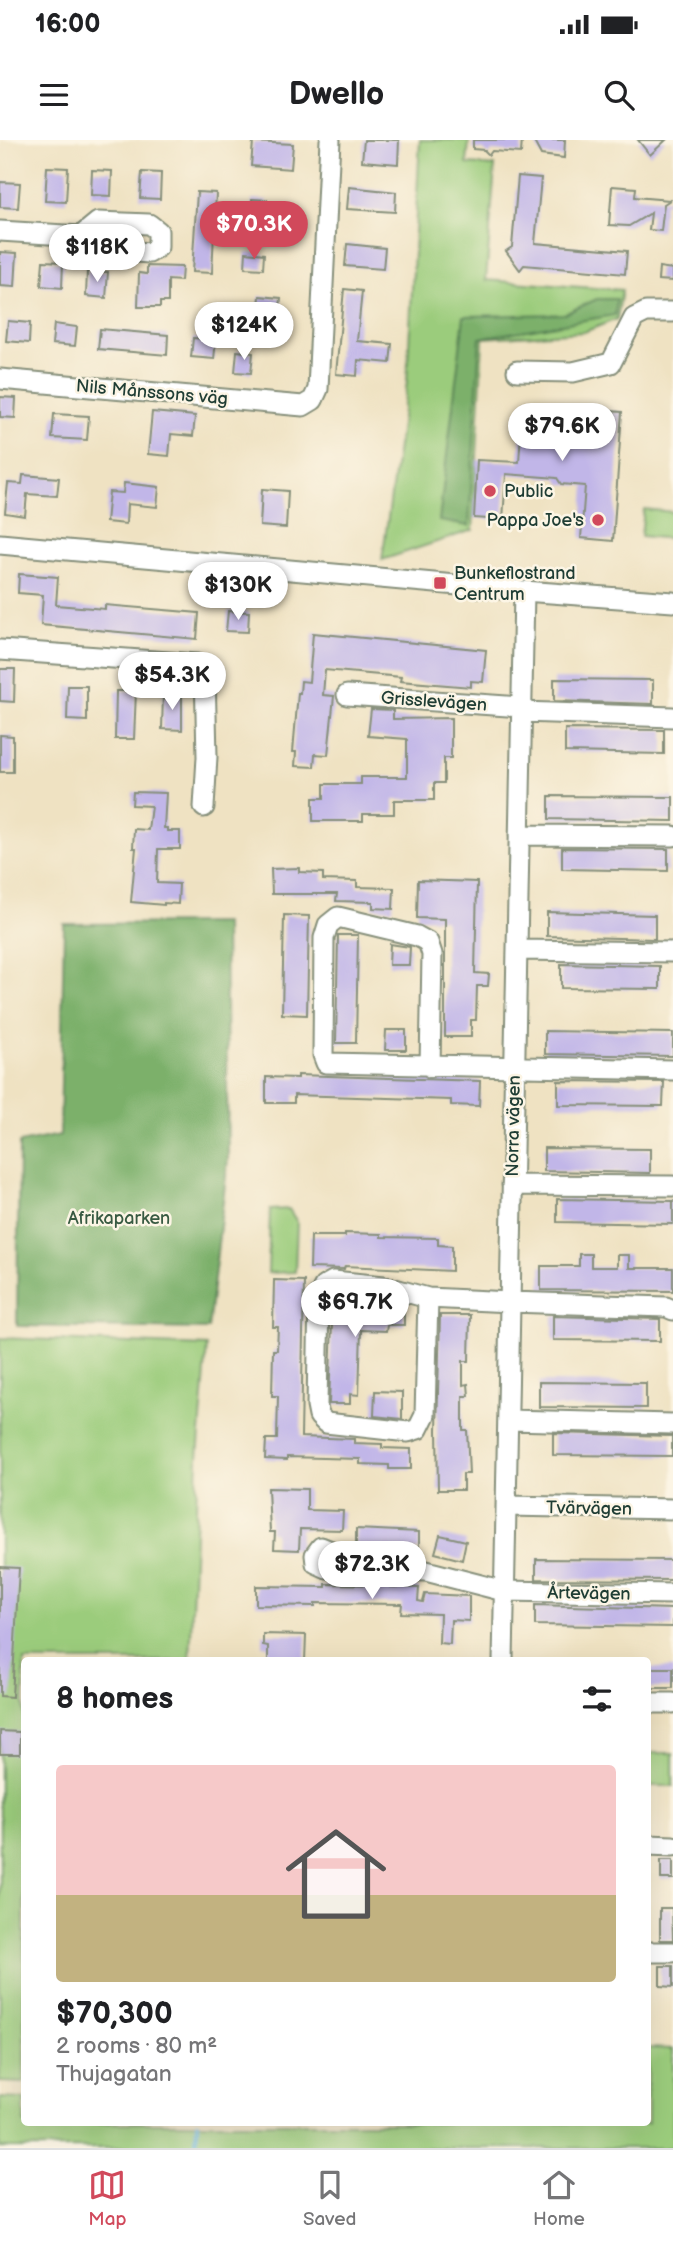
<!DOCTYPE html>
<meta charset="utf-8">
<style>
:root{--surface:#fff;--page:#f6f6f6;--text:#202124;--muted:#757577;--line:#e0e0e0;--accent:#d1495b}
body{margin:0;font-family:"Balsamiq Sans",sans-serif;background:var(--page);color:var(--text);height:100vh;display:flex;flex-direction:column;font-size:26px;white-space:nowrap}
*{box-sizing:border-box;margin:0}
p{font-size:23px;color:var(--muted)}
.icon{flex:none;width:38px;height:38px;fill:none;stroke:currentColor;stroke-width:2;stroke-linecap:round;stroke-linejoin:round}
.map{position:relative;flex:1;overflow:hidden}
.sheet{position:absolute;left:21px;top:1517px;width:630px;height:469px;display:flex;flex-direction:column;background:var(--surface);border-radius:7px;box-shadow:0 7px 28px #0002}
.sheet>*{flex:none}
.price{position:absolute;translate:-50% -60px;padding:0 16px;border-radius:24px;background:#fff;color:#222;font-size:23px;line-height:46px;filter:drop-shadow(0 2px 4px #0008)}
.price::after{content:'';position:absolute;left:50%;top:42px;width:21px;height:16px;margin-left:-10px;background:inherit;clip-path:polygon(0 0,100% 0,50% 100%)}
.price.active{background:var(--accent);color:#fff}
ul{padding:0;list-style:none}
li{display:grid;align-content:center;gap:14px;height:371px;padding:0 35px}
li+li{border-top:2px solid var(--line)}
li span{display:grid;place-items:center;height:217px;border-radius:7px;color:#555}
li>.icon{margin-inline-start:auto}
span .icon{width:126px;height:126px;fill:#fffc;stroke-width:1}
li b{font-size:30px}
h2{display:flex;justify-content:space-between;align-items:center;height:84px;padding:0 35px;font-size:30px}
.status{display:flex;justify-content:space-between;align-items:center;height:49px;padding:0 35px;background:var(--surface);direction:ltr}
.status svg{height:19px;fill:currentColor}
header{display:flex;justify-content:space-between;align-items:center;height:91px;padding:0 35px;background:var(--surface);font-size:32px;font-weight:800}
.tabs{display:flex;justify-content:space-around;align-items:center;height:98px;border-top:2px solid var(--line);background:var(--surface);font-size:19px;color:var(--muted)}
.tabs a{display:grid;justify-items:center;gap:4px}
.tabs .active{color:var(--accent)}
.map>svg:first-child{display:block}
.green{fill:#9bcc7b;stroke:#5d8458;stroke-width:2}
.forest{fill:#7cb06b;stroke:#4e7650;stroke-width:2}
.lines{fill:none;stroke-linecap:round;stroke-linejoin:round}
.stream{stroke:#61b6de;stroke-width:4.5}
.building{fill:#c1b6e8}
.minor-casing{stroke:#87907b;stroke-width:23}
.minor{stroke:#fff;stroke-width:19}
.poi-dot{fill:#d1495b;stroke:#fcf5e5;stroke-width:2.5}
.labels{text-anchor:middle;stroke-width:5;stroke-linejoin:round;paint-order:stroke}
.street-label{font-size:18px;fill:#1f3d34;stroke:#fcf5e5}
.poi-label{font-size:18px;fill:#1f3d34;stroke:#fcf5e5;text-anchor:start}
.park-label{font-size:18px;fill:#385a42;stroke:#fcf5e5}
</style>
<div class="status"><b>16:00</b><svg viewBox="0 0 49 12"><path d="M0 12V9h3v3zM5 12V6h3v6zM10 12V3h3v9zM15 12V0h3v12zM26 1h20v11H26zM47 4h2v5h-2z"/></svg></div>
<header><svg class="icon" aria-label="menu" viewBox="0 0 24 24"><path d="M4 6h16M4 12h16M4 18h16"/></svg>Dwello<svg class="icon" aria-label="search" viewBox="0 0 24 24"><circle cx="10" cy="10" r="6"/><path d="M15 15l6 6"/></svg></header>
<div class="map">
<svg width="673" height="2008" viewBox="0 0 673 2008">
<rect width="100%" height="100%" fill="#fcf5e5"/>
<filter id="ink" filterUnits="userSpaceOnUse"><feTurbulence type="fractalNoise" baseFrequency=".0143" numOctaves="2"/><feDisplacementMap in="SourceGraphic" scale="14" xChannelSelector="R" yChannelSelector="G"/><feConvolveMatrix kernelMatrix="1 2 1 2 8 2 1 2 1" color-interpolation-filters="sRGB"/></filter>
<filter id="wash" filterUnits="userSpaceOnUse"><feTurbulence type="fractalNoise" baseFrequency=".00686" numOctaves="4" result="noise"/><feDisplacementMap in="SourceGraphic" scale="28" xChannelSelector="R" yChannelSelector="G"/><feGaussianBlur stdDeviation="1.57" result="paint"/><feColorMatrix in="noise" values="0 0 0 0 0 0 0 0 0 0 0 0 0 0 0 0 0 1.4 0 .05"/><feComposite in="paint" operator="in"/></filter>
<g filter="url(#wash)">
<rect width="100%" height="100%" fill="#efe2c2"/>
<path class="green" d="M420,0h49l-2,24 28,2 -9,114 136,10 -5,29 -33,13 -101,6 -10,192 -91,30 25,-178z
M644,369l29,3v27l-32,-3z
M289,1069l8,13 -2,50 -27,1 2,-63z
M0,1198l207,8 -9,112 -8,203h-166v422l-24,-1z
M648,1613h25v33h-25z
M648,1908l25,1v99h-673v-50l24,1v24h624z"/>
<path class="forest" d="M597,159h20l-2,16 -135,23 -11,188 -30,-5 25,-205 100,-2z
M225,783l3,236 -20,170 -191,-3 2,-183 41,-8 4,-211z"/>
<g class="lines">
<path class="stream" d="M196,2008l1,-25"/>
</g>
<g id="blocks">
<path class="building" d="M364,0h35l-1,24 -36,-3z
M473,0h49l-1,13 -29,-2 -3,4 -5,-5 -11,-1z
M533,0h32l-1,18 -23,-3z
M638,0h28l-16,15z
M253,2l40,2 -2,25 -40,-3z
M47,27l21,1 -2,34 -21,-1z
M92,30l20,1 -1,25 -20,-1z
M142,32l19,1 -1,26 -20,-1z
M518,36l23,2 -6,65 92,8 -2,23 -101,-9 -4,5 -14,-19 6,-4z
M0,42l20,1 -2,25 -18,-1z
M612,46l24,2 -1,9 35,3 -6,4 -3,27 -12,-1 2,-17 -22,13 -20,-1z
M349,47l47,5 -1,20 -48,-3z
M197,52l19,1 -4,80 -20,-1z
M252,59l15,1 -2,20 -14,-1z
M347,104l38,4 -2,21 -38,-3z
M0,112l17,1 -2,34 -15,-1z
M246,112l18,2 -1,15 -18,-1z
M43,121l20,1 -1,26 -21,-2z
M147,126l35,1 -1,14 -13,-1v22h-8v5h-22l1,-34 8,1z
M659,127l14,2v12l-15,-1z
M87,131l21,1 -2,26 -20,-2z
M344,149l18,2 -5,50 35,3 -2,19 -32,-3 -1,16 -21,-2z
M260,156l21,2 -3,33 -21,-2z
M8,181l22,2 -1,20 -23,-2z
M54,184l23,3 -2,19 -23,-2z
M100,189l68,6 -1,20 -69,-6z
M193,198l23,2 -2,19 -23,-2z
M237,211l16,2 -2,20 -16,-1z
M0,257l16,1 -1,20 -15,-1z
M523,264l99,8 -9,129 -32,-3 4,-52 -24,-2 -4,-6 -51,-4 -3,46 -29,-2 3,-58 42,2z
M152,272l43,4 -2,20 -22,-2 -2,22 -21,-2z
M54,274l35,2 -2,24 -35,-2z
M23,335l36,3 -2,18 -30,-2 -2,22 -20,-3 3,-30 14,1z
M124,343l35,4 -2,20 -30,-3 -1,20 -20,-2 3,-30 14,1z
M262,349l26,2 -2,37 -26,-2z
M19,434l39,3 -2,28 49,4v-4l94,8 -2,26 -156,-14 2,-30 -25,-2z
M228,471l21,1 -1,20 -22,-1z
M313,493l173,17 -3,32 -12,-1v6l-71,-6 1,-4 -76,-7 -2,25 11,1 -6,59 -13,-1 -1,13 -19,-1 1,-14h-3l5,-59h2l1,-12 8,1z
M0,529h15l-1,33 -14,-1z
M554,539l99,1v24l-99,-3z
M68,546h19v35l-20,-1z
M116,551h20l-2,48h-19z
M163,555h19v35l-20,-1z
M371,569l22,1v9l58,-1v40h-7v25h-10v17h-40v14h-31v7h-50v-23h11v-14h37v-7h46v-38l-39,-3z
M565,589l99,1v24l-99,-2z
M0,595l13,1v36h-13z
M133,652l33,1 -2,35h3v3h13v18h-22l-1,34 22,1 -1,20 -14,-1v2l-33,-3 5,-54h-3l1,-19 14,1 3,-24 -19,-1z
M549,656l124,1v24l-124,-2z
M562,708l106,1v22l-106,-2z
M299,728v4l24,1v7l34,1v6l37,1 -1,21 -20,-1v-6l-37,-1 1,-7h-65l-1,-25z
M418,740l59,2 -2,91 14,1 -1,12h-11l-1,34h-5v17h-26v-118l-28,-1z
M547,772l108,3v24l-108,-3z
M284,775l25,1 -2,99 -25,-1z
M338,795h20l-2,108h-20z
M390,804l20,3 -1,18h-20z
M561,824l99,2v23l-99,-1z
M386,890h20v20h-21z
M545,891l128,2v23l-128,-2z
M298,935l182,6 -1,25 -28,-1v-5l-157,-5v8h-28v-26l32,1z
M558,941l106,1 -1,24 -105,-1z
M544,1008l106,1v24l-106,-2z
M557,1059l116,2v23l-116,-2z
M345,1093l36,1v3l57,1v7l14,1v25l-107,-5 -1,3 -34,-1 1,-32h34z
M579,1114h12v13h26v-12h12v13h44v23l-132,-1v-24h38z
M274,1140l30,1 -3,156 53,2v4l28,1v4l29,1v20h-22v-4l-29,-1v-5l-73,-2v3l-22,-1 1,-20h11l1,-43h-6l1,-46h4l1,-23h-5z
M341,1154l22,2v4l28,1 13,3v21h-17l-1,6 -25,-1 -2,65 -9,-1v10h-21l4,-109z
M440,1175h30l-1,46h-6v24l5,-1 1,12h-6v34h4l2,44h-6v16h-25l-1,-60z
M553,1176l107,3v22l-107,-1z
M539,1242l107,1v25l-107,-1z
M375,1251l27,1v27l-28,-3z
M553,1293l119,3v20l-119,-1z
M268,1348l39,1v21l36,1 -1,19 -42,-1 -1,21 -25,-1 1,-17h-5z
M356,1389l63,3v18l-63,-2z
M440,1395l26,6 -4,19 -27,-7z
M536,1419l137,1v20l-137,-1z
M0,1427l19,1 -7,129 -12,-1z
M326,1444l64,1v2l29,1 -1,13 5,1 2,-8 44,2v25l-18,-1 -1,24 -11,-1 1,-29 -39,-1 1,-9 -87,-1v3l-59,-1v-19l70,1z
M535,1465l138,4v18l-138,-2z
M263,1494l43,1 -1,26h-37v-15l-5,-1z
M648,1528h25v20h-25z
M0,1591l20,1v22h-20z
M661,1720h12v19h-12z
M660,1768h12l1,32h-13z
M660,1826h13v21l-13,-1z"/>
</g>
</g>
<g filter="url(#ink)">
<use href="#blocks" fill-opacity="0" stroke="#87907b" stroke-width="2"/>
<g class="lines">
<g class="minor-casing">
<path id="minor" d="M0,91l81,5 17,13 51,4 9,-6v-16l-9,-7 -51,-2 -17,14
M517,231l56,1 38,-9 23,-45 12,-6h27
M0,239l303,27 10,-6 5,-11 12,-249
M0,404l524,47 149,11
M0,510l197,14 8,8 2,85 -3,50
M347,555l174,12
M521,572l152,5
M519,695l154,1
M517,810l156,2
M430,927l2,-113 -4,-12 -11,-6 -79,-19 -10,8 -4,13 -1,117 3,8 347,7
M512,1045l161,1
M428,1158l-3,117 -7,14 -10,3 -82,-9 -7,-7 -2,-10 2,-110 5,-10 9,-5 51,5 44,12 82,4 156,5 7,3
M508,1280l165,4
M506,1366l167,3
M345,1429l-18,-1 -11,-5 -1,-8 6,-8 15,6 9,16 81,2 78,20 169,3
M503,1521l21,-1070
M648,1563h25
M648,1705l25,1
M648,1812h25"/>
</g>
<use href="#minor" class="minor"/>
</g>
</g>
<g class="poi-dot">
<circle cx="490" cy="351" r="7"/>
<circle cx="598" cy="380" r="7"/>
<rect x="433" y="436" width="14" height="14" rx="3.5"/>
</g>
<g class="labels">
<g class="street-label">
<text transform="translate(152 252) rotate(5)" y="6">Nils Månssons väg</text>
<text transform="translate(434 561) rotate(4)" y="6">Grisslevägen</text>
<text transform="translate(513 986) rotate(-89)" y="6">Norra vägen</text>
<text transform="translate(589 1368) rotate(1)" y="6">Tvärvägen</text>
<text transform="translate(589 1453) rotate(1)" y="6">Årtevägen</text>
</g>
<g class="poi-label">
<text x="504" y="357">Public</text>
<text x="584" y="386" text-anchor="end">Pappa Joe's</text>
<text x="454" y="439">Bunkeflostrand<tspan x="454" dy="21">Centrum</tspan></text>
</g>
<g class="park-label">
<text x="119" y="1084">Afrikaparken</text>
</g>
</g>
</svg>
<b class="price active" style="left:254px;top:121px">$70.3K</b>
<b class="price" style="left:97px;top:144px">$118K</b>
<b class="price" style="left:244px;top:222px">$124K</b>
<b class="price" style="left:562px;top:323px">$79.6K</b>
<b class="price" style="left:238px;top:482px">$130K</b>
<b class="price" style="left:172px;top:572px">$54.3K</b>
<b class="price" style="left:355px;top:1199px">$69.7K</b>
<b class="price" style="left:372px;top:1461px">$72.3K</b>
<section class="sheet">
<h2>8 homes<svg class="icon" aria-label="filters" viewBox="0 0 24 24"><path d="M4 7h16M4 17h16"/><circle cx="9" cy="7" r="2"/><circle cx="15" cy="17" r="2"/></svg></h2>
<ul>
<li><span style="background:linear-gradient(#f6c9c9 60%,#c2b280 0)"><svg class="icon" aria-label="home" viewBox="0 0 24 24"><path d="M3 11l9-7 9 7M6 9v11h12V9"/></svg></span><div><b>$70,300</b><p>2 rooms · 80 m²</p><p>Thujagatan</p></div></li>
</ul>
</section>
</div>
<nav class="tabs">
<a class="active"><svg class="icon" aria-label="map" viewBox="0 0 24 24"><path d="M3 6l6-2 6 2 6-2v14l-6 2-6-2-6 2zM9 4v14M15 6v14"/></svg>Map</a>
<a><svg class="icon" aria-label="saved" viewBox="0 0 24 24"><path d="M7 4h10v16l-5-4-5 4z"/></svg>Saved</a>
<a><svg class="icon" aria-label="home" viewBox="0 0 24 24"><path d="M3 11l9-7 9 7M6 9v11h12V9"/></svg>Home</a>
</nav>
